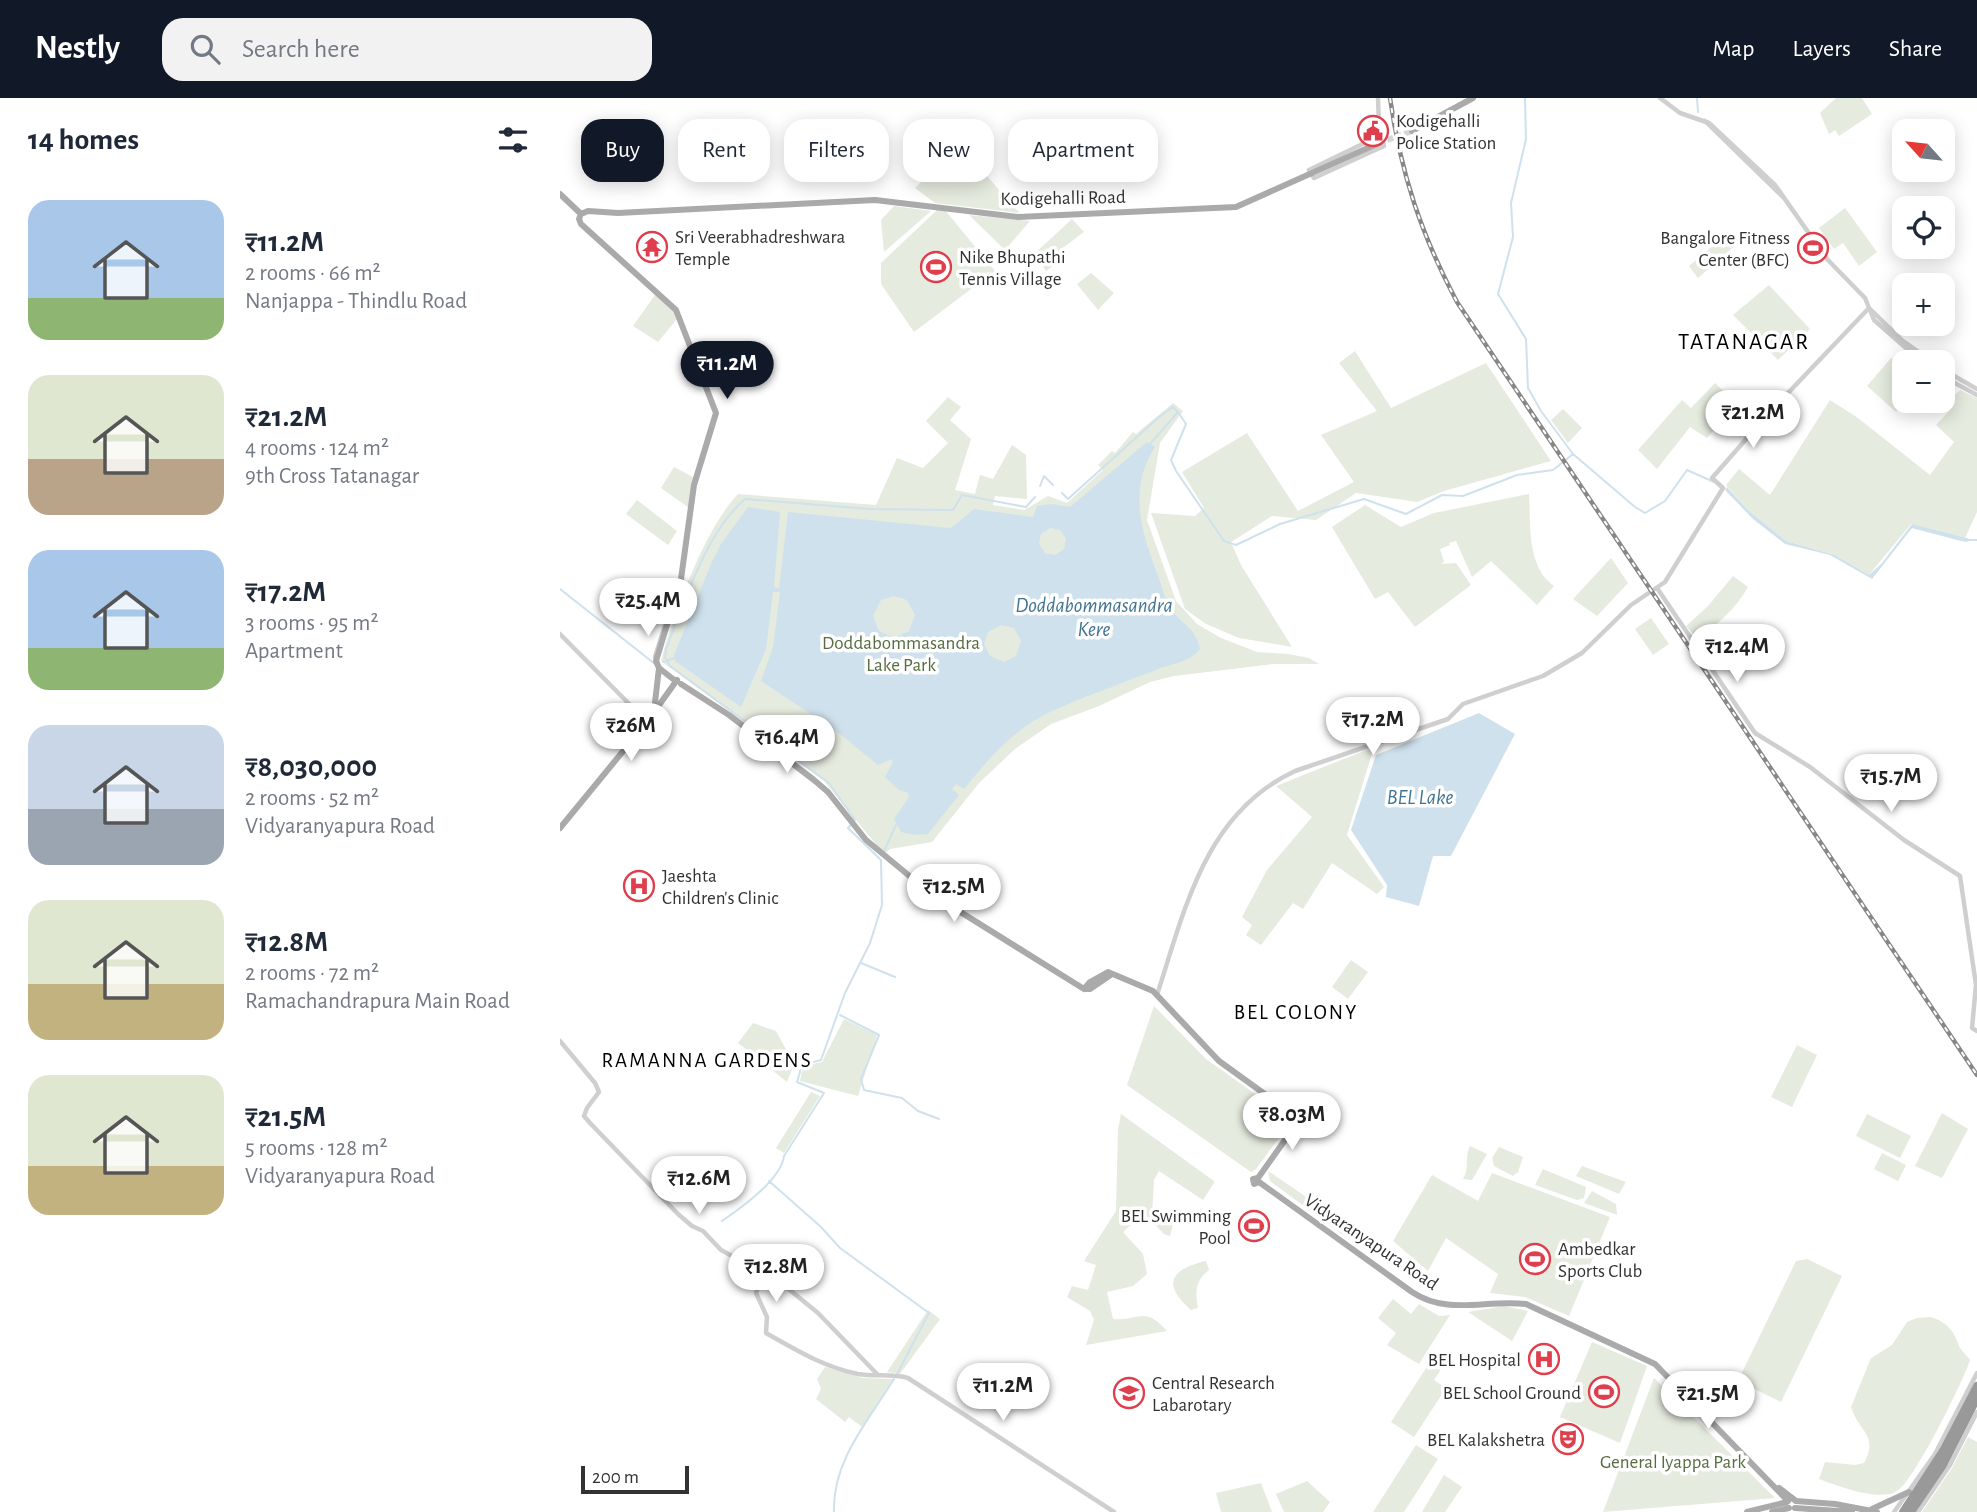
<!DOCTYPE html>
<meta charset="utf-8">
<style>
:root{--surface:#fff;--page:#f2f2f3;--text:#1f2937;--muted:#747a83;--accent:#111827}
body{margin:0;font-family:"Alegreya Sans",sans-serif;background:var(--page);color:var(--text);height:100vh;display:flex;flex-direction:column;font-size:26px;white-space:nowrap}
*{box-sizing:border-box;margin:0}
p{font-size:23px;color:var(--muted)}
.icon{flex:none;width:38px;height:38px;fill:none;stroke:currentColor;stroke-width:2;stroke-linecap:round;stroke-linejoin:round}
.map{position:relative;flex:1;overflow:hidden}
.side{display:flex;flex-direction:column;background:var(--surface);width:560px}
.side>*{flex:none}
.banner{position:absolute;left:21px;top:21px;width:665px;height:63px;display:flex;gap:14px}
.needle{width:46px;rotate:297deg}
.controls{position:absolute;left:1332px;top:21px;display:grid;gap:14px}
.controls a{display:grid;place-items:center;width:63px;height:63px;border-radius:14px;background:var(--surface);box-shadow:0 4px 18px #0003;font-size:35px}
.scale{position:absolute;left:21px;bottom:18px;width:108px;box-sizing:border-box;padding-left:7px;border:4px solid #323232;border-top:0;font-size:19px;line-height:24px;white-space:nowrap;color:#323232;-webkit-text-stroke:5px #fff;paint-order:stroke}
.price{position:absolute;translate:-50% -60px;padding:0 16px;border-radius:24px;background:#fff;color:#222;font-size:23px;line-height:46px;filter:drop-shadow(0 2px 4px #0008)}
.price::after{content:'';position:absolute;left:50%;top:42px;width:21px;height:16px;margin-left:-10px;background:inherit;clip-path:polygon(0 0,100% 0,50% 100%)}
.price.selected{background:var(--accent);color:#fff}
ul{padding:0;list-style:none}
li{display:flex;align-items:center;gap:21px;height:175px;padding:0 28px}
li span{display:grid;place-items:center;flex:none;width:196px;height:140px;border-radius:21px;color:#555}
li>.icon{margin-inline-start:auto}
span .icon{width:84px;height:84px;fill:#fffc;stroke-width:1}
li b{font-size:30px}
h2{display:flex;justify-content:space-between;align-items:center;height:84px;padding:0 28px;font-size:30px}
.chip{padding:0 24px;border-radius:21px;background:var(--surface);box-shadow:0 4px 18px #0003;font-size:24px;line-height:63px}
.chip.selected{background:var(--accent);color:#fff}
header{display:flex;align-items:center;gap:42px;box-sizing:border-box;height:98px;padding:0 35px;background:var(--accent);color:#fff}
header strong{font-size:33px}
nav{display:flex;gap:38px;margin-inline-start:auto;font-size:24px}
.search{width:490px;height:63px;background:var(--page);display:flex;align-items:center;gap:18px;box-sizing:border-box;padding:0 24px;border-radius:21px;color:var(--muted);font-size:26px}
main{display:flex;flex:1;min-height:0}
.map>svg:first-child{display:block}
.green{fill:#e5ebdf}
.water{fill:#cfe1ec;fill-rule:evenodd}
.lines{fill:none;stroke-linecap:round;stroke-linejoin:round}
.stream{stroke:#cfe1ec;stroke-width:2}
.major-tunnel{stroke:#d6d6d6;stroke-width:6;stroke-dasharray:6 3;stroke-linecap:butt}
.minor{stroke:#cfcfcf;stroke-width:4.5}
.major{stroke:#aaa;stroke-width:6}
.highway{stroke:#999;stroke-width:8}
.rail-casing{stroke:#878787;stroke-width:4.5}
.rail{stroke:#fff;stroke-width:2;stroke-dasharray:5;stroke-linecap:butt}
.labels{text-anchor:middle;stroke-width:7;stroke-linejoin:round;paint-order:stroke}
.poi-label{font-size:19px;fill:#323232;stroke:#fff;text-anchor:start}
.street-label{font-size:19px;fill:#323232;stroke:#fff}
.park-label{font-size:19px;fill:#566d40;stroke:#fff}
.water-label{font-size:21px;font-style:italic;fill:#427493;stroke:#fff}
.neighbourhood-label{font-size:21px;letter-spacing:2px;fill:#000;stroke:#fff}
.quarter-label{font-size:23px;letter-spacing:2px;fill:#000;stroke:#fff}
</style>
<header>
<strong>Nestly</strong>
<div class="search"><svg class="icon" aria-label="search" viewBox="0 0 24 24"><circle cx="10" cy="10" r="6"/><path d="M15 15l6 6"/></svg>Search here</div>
<nav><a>Map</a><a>Layers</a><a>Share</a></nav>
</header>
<main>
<section class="side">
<h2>14 homes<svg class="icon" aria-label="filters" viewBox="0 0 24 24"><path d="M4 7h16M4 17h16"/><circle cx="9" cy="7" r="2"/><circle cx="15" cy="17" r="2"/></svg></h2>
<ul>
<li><span style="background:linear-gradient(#a9c7e8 70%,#8fb573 0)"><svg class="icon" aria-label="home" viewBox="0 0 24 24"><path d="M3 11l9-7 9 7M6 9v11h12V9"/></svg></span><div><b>₹11.2M</b><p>2 rooms · 66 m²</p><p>Nanjappa - Thindlu Road</p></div></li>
<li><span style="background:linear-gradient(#dfe7d0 60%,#b9a48a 0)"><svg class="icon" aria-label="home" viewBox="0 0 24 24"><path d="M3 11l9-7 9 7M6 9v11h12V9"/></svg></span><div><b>₹21.2M</b><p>4 rooms · 124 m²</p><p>9th Cross Tatanagar</p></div></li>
<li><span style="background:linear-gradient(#a9c7e8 70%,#8fb573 0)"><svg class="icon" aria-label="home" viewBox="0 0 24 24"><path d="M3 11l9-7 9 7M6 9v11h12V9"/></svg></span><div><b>₹17.2M</b><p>3 rooms · 95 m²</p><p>Apartment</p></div></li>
<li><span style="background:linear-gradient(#c9d6e8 60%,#9aa5b1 0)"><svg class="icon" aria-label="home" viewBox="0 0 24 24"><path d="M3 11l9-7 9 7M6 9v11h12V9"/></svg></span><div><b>₹8,030,000</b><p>2 rooms · 52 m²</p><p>Vidyaranyapura Road</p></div></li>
<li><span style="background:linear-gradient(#dfe7d0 60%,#c2b280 0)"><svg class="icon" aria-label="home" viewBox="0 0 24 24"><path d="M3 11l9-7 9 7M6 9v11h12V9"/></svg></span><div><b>₹12.8M</b><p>2 rooms · 72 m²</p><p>Ramachandrapura Main Road</p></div></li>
<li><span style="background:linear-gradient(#dfe7d0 65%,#c2b280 0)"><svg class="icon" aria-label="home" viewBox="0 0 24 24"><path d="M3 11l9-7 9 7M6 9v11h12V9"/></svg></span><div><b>₹21.5M</b><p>5 rooms · 128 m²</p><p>Vidyaranyapura Road</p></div></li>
</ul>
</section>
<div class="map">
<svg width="1417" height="1414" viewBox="0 0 1417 1414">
<rect width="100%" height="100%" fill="#fff"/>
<path class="green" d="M1276,0h26l10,16 -33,22 -4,-6 -6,4 -9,-21z
M399,46l56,64 5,5 -85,-10 -20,-15z
M334,108l37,5 -47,41 -3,-32z
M1285,110l32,44 -18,14 -16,-23 -9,6 -15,-21z
M378,111l7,1 50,61 -81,61 -33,-48v-21z
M409,117l61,6 -25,29z
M512,121l12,13 -32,24 5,7 -11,8 -12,-17z
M1168,135l10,10 -40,35 -9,-12z
M531,175l23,20 -16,17 -21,-26z
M1209,187l41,44 -32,31 -45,-45z
M95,197l20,18 2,6 -19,23 -25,-16z
M795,253l36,57 95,-45 65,98 -107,30 -27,11 -61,-9 -40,27 -44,-4 -41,26 10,23 51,82 -53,-9 -33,-14 -21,-15 -34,-96 44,3 9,-8 -22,-36 65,-39 51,78 56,-29 -33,-47 56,-24 -38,-48z
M1331,260l13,11v32h2l-10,11 -29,-26z
M1155,285l22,21 -30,34 -17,-11 -33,42 -19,-19 44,-50 9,8z
M1400,292l17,8v114l-12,26 -54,-14 -42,51 -34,-20 -49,-14 -38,-31 -22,-25 13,-16 31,26 60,-95 28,18 72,57 24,-33 -18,-17 13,-14 -5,-5z
M388,299l13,10 -11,13 21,19 -16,51 20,4 5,-19 13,4 19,-34 14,10 1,44 -32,-3 -2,9 31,5 24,-14 19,7 36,-33 -5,-5 14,-14 3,2 18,-21 3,2 37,-31 10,8 -23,32 -13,77 29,81 21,23 24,14 36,14 31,2 21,4 10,6h-45l-100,12 -24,6 -51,24 -48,18 -36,25 -36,34 -47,59 -42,7 -6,5 -60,-73 -163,-120c12,-46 44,-133 77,-167l138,11 21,-47 26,10 25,-25 -22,-22z
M1003,311l19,19 -14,15 -17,-23z
M114,369l19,10 -4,31 -28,-20z
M969,396c2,31 -3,72 25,92l-17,19 -46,-44 -19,16 -16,-36 -7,2 1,2 -10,4 4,13 -3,2 15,-1 15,22 -56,42 -27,-35 -13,7 -43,-72 33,-22 36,22 33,-14z
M77,402l40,31 -9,14 -42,-31z
M1051,460l17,25 -31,33 -24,-17z
M1173,478l15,11c-12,21 -30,38 -51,51l-11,-12 22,-20z
M1091,520l18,26 -16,11 -18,-26z
M814,649l-27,88 37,52 -7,7 -45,-31 -29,46 -10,-6 -32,42 -15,-10 6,-10 -10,-8 25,-47 45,-53 -36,-31z
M791,862l17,12 -20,27 -16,-12z
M594,908l52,53 83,59v6l-33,45 -5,3 -124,-87z
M284,921l33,16 -19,61 -58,-15 3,-15 19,-4z
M193,925l23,8 18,33 -7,18 -49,-39z
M1237,947l20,10 -25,52 -21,-10z
M251,994l9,4 -36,57 -8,-5z
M1382,1015l26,16 -26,49 -27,-12z
M561,1016l93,67v2l-11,17 -44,-29 -5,9 -2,36 4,-4 6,2 -1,6 12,4 -3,12 -6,-2 -20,-21 -21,19 20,22 4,20 -14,12 -26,6 6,27c27,2 31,-14 54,12l-81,14 8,-25 -4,-9 -23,-14 5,-11 16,4 8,-25 -12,-4 32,-50 2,-82z
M1307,1016l44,22 -11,22 -44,-22z
M910,1048l17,8 -15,26 -9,-1c7,-11 1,-20 7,-33z
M939,1049l24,10 -5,15 -5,4 -19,-10 -2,-8z
M1322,1055l24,12 -8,16 -24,-12z
M151,1058l11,10 -32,32 -10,-11z
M1022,1068l44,16 -7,12 -43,-18z
M983,1071l43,18 -2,11 -7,2 -42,-15z
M708,1073l81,55 -6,9 -73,-54z
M932,1075l118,44 -41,99 -44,-19 -35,-4 8,-19 -52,-36 -18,33 -35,-30 39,-66 46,26z
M1032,1093l24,13 1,11 -33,-12z
M1247,1161l35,17 -61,126 -43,-21 58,-120z
M646,1163l3,9c-14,11 -14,21 -11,38l-7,2c-30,-26 -20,-41 15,-49z
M833,1201l18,15 8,-10 20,12 11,-1 -31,49 -32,-19 9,-12 -18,-15z
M944,1208l24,5 -16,30 -44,-29z
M368,1212l12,9 -40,55 -13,-2z
M1371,1219c17,6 23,14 28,29 2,5 8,9 11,14 -7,22 -56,121 -73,131 -18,11 -59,-5 -78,-12l6,-17 30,3 9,-2c15,-28 -5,-31 -13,-56l20,-49 21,-13 15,-23 10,-4z
M1032,1244l55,24 -27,77 -60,-26z
M872,1261l11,7 -9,14 12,8 -32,49 -23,-15z
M265,1269l38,11 31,1 -32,48 -13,-10 -4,5 -29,-23 5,-10 -4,-10z
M1094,1280l121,120 -172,14z
M1408,1339l9,5v70h-55l30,-44z
M856,1347l22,14 -34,53h-31z
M884,1377l18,12 -17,25h-23z
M747,1383l23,21 -7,10h-39l-8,-18z
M701,1385l11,29h-51l-5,-19z"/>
<path class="water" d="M587,344l8,5c-28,43 -13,86 3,129 4,10 6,22 11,30 11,19 26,19 31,43 -12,14 -26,14 -42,20 -35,14 -72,27 -106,42 -37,17 -63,47 -88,78l-8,-5 -4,5 7,6 -31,39 -14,1 -13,-3 -7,-13 15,-22 -1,-4 -9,-3 -14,-13 8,-15 -2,-3 -13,6 -43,-35 -74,-49 12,-34 7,-55h-7l-7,57 -25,58 -66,-46 -1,-6 37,-91 10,-20 27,-37 32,5 -6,75 5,1 9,-76 163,16 23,-19 59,8 4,-11 14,-2 19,3zM490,430l10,2 6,9 -2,10 -9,6 -10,-2 -6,-9 2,-10zM334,498l13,4 8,15 -6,16 -15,7 -15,-7 -6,-15 8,-16zM441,527l13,3 7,13 -5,15 -12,6 -14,-6 -6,-12 4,-12z
M1167,389l21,23 38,31 49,14 34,20 13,-12 30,-39 58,15 -3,3 -6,-1 -49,-13 -40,51 -42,-24 -45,-11 -32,-25 -28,-29z
M919,615l36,21 -64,122h-18l-14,50 -33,-9 1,-12 -36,-55 25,-75z"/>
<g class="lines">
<path class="stream" d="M965,0l1,41 -15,64 2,34 -15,57 28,45 2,49 13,23 32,43 62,53 10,6 20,-12 22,-31 27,12
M1137,0l1,14
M590,346l28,-32 8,12 -15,36 5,11 48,70 12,4 44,-21 84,-25 42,15 36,-19 21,1 54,-21 36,-5 20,-16
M480,388l4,-10 9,9
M502,395l6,6 91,-82 14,-10 5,5
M1408,442h9
M0,491l95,75
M103,564l12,-4
M295,722l-26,-37 -159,-117 -5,-9 1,-8c19,-48 40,-117 79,-150l124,10 84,1 9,-15 64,12 9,-10
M324,753l12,-26
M301,865l34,14
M280,917l39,20 -18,44 3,11 38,8 16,13 21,8
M209,1083l52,46 19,21 89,65 -32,61
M162,1123c19,-13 59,-41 62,-65l40,-63 -27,-11 5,-17 19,-5 24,-67 25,-50 12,-38 -1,-45 -33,-32 3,-3
M274,1414c-2,-51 35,-92 60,-133"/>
<path class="major-tunnel" d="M819,45l33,-12"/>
<path class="minor" d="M818,0l1,27 5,21 -70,32 -5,-8 72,-35
M1100,0l20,15 29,10 66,62 52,74 38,39 9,22 48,42
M1145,23l79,77
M1310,211l33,32 30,21
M1382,271l35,20
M1382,278l35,19
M1097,490l98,145 55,34 94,73 56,36 16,109 -4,43 5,3
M0,536l87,88
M95,559l11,-35
M597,897c28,-86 48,-182 138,-224l153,-52 15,-15 80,-28 39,-23 49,-48 34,-23 58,-94 -11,-10 57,-65 100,-105
M0,943l35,42 4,9 -12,16 -3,8 6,7 88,91 14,12 11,5 18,19 59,32 38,31 59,61
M204,1176l-8,19 11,24 -1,16c30,17 58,34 92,41 17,3 34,-1 50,4l206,134
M1334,1414l41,-58 42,-81
M1358,1414l32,-47 27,-53"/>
<path class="major" d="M852,33l61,-33
M0,96l21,20 7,-3 30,2 257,-13 143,17 218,-10 143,-64
M21,116l-2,5 2,5 95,86 40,103 -22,72 -13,94 -25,82 3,7 14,11
M121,586l48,31 85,65 14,12 38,48 64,53 154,96h6l22,-15
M94,613l5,-43
M0,730l87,-106 30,-42
M524,891l6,-7 18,-10 45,19 66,70 72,52 4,13 -37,52 -5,1 1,5 5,-2 153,110c36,24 74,7 114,12l129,60 133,137
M1219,1390l17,13 39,3 42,8
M1235,1410l57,4
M1312,1411l37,-17
M1187,1414l40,-10
M1212,1414l17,-4"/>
<path class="highway" d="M1343,1414l40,-61 34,-65
M1351,1414l32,-47 34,-67"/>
<g class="rail-casing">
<path id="rail" d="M830,0c11,76 31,136 67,204l520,773"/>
</g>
<use href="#rail" class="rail"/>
</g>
<defs>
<g id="civic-ring" transform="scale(1.575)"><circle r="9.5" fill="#fff" stroke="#df3f4c" stroke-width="1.5"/><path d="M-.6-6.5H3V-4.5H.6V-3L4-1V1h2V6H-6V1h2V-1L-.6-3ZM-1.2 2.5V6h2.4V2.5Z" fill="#df3f4c"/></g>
<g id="temple-ring" transform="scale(1.575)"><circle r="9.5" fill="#fff" stroke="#df3f4c" stroke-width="1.5"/><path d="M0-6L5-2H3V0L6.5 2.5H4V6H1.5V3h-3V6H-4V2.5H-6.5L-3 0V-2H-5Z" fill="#df3f4c"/></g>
<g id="stadium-ring" transform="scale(1.575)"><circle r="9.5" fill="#fff" stroke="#df3f4c" stroke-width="1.5"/><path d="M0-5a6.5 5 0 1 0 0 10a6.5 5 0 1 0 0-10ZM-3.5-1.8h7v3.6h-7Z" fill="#df3f4c"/></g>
<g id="hospital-ring" transform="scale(1.575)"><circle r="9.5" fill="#fff" stroke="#df3f4c" stroke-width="1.5"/><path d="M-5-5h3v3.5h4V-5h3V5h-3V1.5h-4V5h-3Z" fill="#df3f4c"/></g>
<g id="university-ring" transform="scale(1.575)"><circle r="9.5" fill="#fff" stroke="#df3f4c" stroke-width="1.5"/><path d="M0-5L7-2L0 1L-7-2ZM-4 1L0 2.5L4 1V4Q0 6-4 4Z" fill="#df3f4c"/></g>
<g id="theatre-ring" transform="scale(1.575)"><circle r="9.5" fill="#fff" stroke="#df3f4c" stroke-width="1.5"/><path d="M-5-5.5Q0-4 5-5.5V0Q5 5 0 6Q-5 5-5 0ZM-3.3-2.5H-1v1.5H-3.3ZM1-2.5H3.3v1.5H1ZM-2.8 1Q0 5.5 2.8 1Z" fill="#df3f4c"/></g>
</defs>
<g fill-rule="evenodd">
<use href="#civic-ring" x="813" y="33"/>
<use href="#temple-ring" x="92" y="149"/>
<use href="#stadium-ring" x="1253" y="150"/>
<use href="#stadium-ring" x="376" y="169"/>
<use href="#hospital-ring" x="79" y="788"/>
<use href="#stadium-ring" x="694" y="1128"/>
<use href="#stadium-ring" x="975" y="1161"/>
<use href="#hospital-ring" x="984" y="1261"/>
<use href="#stadium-ring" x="1044" y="1294"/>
<use href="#university-ring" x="569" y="1295"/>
<use href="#theatre-ring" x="1008" y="1341"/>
</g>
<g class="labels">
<g class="poi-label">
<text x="836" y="29">Kodigehalli<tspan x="836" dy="22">Police Station</tspan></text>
<text x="115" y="145">Sri Veerabhadreshwara<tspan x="115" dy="22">Temple</tspan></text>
<text x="1230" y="146" text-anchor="end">Bangalore Fitness<tspan x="1230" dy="22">Center (BFC)</tspan></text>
<text x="399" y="165">Nike Bhupathi<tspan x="399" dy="22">Tennis Village</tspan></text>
<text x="102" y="784">Jaeshta<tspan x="102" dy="22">Children's Clinic</tspan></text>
<text x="671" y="1124" text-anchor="end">BEL Swimming<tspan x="671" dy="22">Pool</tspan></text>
<text x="998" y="1157">Ambedkar<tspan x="998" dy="22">Sports Club</tspan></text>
<text x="961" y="1268" text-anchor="end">BEL Hospital</text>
<text x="592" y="1291">Central Research<tspan x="592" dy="22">Labarotary</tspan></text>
<text x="1021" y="1301" text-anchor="end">BEL School Ground</text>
<text x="985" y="1348" text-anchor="end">BEL Kalakshetra</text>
</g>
<g class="street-label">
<text transform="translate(503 99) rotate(-1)" y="7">Kodigehalli Road</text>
<text transform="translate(812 1143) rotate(34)" y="7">Vidyaranyapura Road</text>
</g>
<g class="park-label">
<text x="341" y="551">Doddabommasandra<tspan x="341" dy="22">Lake Park</tspan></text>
<text x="1113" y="1370">General Iyappa Park</text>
</g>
<g class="water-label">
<text x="534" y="514">Doddabommasandra<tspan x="534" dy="24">Kere</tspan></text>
<text x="860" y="706">BEL Lake</text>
</g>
<g class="neighbourhood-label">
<text x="736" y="921">BEL COLONY</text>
<text x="147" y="969">RAMANNA GARDENS</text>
</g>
<g class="quarter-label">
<text x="1184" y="251">TATANAGAR</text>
</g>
</g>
</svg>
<div class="controls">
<a><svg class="needle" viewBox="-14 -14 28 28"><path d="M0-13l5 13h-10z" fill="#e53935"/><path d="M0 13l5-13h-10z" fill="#747a83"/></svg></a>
<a><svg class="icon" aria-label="locate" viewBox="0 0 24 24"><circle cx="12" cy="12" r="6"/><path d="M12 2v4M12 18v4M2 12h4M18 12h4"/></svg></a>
<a>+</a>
<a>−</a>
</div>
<div class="scale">200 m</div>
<b class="price selected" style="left:167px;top:303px">₹11.2M</b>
<b class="price" style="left:1193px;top:352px">₹21.2M</b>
<b class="price" style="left:88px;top:540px">₹25.4M</b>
<b class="price" style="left:1177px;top:586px">₹12.4M</b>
<b class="price" style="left:813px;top:659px">₹17.2M</b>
<b class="price" style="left:71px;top:665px">₹26M</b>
<b class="price" style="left:227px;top:677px">₹16.4M</b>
<b class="price" style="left:1331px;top:716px">₹15.7M</b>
<b class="price" style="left:394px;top:826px">₹12.5M</b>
<b class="price" style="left:732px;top:1054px">₹8.03M</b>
<b class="price" style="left:139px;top:1118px">₹12.6M</b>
<b class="price" style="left:216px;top:1206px">₹12.8M</b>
<b class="price" style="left:443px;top:1325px">₹11.2M</b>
<b class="price" style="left:1148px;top:1333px">₹21.5M</b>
<div class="banner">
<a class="chip selected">Buy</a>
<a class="chip">Rent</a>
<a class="chip">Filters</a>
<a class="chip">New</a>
<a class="chip">Apartment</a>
</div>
</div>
</main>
